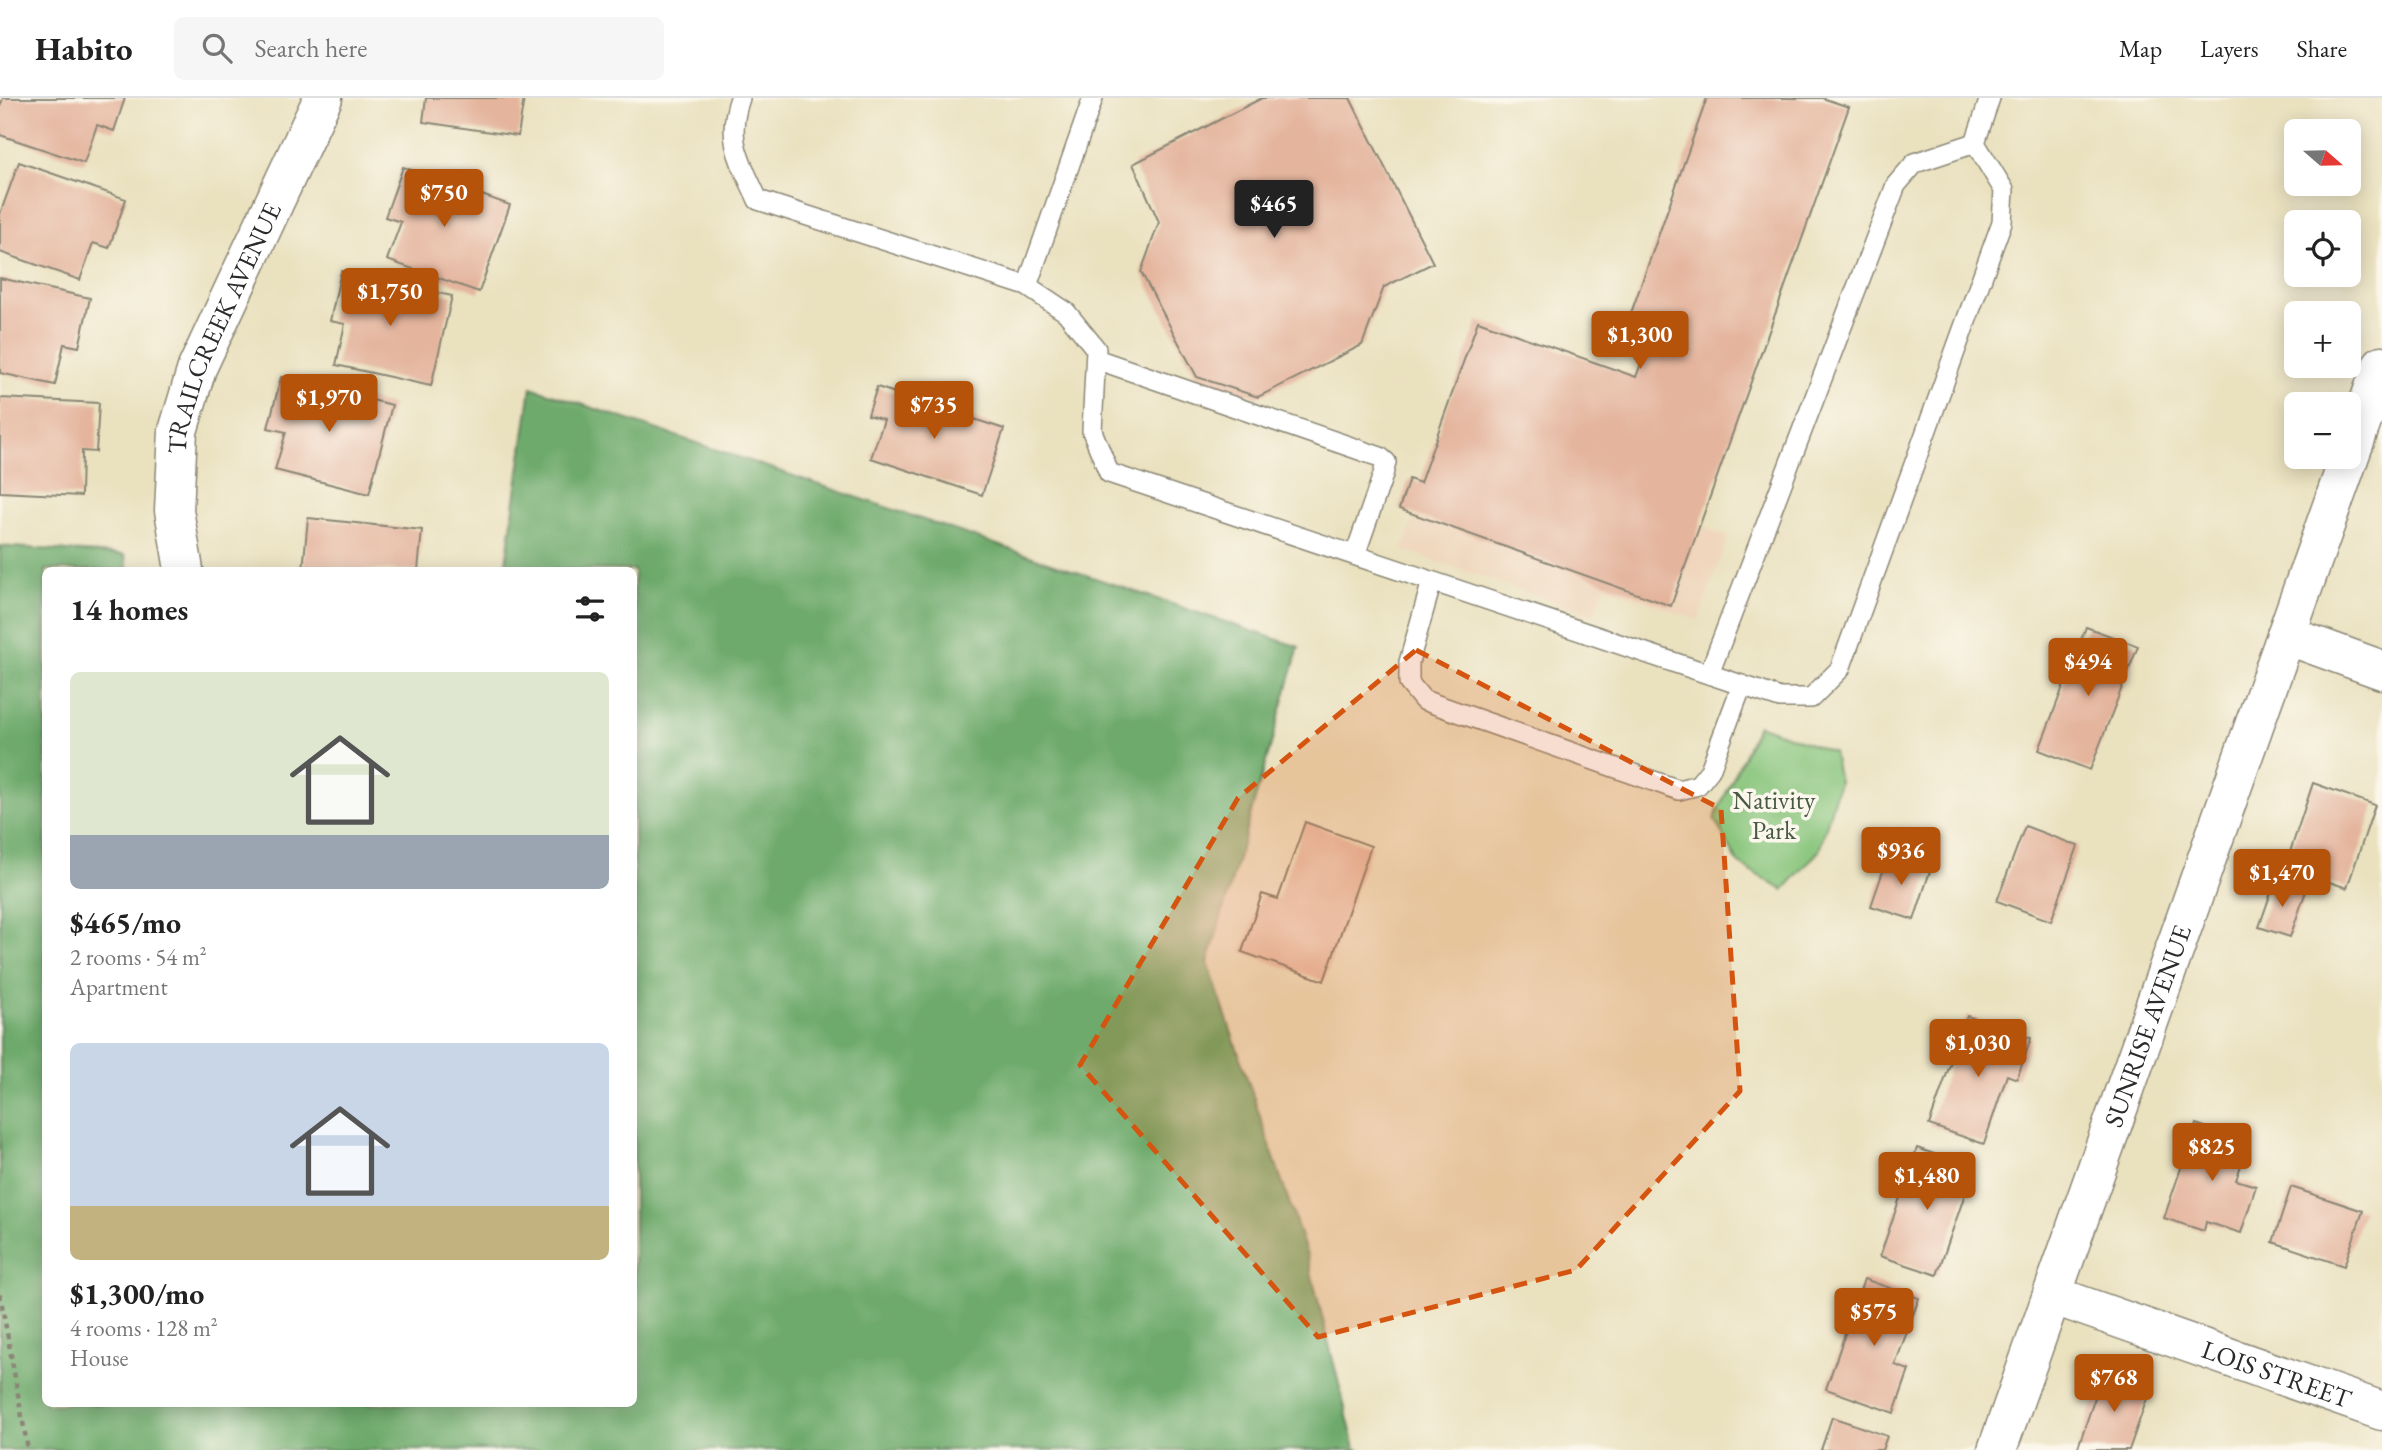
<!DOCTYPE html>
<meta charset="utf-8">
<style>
:root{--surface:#fff;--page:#f6f6f6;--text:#222;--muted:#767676;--line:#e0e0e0;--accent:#b45309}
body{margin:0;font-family:"EB Garamond",serif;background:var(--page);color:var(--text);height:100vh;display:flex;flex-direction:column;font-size:26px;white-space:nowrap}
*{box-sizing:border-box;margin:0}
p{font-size:23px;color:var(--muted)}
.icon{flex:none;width:38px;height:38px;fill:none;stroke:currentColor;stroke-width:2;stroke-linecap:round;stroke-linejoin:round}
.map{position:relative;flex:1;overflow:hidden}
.drawer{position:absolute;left:42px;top:469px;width:595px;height:840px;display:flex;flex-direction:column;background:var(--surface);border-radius:10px;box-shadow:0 4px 18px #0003}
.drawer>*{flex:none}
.needle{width:46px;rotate:110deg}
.fabs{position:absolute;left:2284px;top:21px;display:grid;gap:14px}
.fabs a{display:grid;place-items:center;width:77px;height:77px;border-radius:10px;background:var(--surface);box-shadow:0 4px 18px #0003;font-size:35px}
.price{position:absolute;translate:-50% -60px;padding:0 16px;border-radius:7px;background:var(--accent);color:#fff;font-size:23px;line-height:46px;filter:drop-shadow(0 2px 4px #0008)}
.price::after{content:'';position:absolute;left:50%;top:42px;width:21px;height:16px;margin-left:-10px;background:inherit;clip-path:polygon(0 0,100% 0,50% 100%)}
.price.on{background:#222;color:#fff}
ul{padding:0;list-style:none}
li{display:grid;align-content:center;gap:14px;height:371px;padding:0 28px}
li span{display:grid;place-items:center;height:217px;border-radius:10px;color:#555}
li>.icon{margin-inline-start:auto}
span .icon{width:126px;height:126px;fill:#fffc;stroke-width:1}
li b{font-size:30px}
h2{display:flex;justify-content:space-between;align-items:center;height:84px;padding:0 28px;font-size:30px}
header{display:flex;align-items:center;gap:42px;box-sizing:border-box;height:98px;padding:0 35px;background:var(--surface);border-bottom:2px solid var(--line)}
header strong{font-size:33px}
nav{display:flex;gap:38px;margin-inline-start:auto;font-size:24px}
.search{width:490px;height:63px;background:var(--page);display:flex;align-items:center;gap:18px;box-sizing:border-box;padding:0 24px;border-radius:10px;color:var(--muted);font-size:26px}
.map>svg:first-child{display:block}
.built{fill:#efd6bc}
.green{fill:#88c57c;stroke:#5a7854;stroke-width:2}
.forest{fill:#6eaa6c;stroke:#4c6a4c;stroke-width:2}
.building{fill:#e4b49c}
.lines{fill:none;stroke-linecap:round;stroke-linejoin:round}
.lane-casing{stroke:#8a8675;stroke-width:22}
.street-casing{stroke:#8a8675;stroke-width:41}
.path{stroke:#8a8675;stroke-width:4.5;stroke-dasharray:5 5;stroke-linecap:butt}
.lane{stroke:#fff;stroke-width:19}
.street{stroke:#fff;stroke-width:38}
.marked{fill:#d5540f;fill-opacity:0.2;stroke:#d5540f;stroke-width:5;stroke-dasharray:14 9;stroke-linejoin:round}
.labels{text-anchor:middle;stroke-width:7;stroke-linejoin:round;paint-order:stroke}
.street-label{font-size:26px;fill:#2b2b2b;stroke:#fbf7ec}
.park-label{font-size:26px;fill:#475943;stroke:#fbf7ec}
</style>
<header>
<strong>Habito</strong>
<div class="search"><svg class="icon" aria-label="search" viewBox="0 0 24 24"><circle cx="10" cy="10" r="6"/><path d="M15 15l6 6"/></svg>Search here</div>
<nav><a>Map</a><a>Layers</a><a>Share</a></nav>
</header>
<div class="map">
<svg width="2382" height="1352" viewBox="0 0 2382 1352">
<rect width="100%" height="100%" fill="#fbf7ec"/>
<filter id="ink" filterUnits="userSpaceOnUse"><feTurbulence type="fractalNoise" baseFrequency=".0143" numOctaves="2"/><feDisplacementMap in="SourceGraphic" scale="14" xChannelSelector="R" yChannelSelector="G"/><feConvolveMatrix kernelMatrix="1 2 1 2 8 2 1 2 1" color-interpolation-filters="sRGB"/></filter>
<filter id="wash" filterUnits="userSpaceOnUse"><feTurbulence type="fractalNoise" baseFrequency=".00686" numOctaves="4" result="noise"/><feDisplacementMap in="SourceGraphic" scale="28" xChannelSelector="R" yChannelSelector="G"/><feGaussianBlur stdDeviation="1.57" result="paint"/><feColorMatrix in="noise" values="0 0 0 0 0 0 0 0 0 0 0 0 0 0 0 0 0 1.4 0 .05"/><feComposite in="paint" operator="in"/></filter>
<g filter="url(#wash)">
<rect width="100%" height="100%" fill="#eae1bf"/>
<path class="built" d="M1485,223l252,93 -38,111 29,12 -30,83 -93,-34 -11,29 -191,-65z"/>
<path class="green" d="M1758,627l75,27 6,30 -20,69 -36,39 -44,-26 -25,-45z"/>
<path class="forest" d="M531,289l768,260 -91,316 98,289 49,196 5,2h-1360v-904l125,9 3,15h-82v834h588v-834h-129z"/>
<g id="blocks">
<path class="building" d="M3,0h122l-11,33 -17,-6 -13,38 -84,-28v-28z
M426,0h98l-6,38 -95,-14z
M1262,0h88l83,165 -49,24 -22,58 -104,52 -61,-20 -56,-105 18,-50 -26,-58z
M1707,0h115l27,9 -178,499 -272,-97 10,-30 11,4 58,-162 158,56 19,-52 -25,-9z
M19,64l107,37 -17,49 -16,-5 -13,37 -80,-28v-38z
M403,69l107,38 -31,87 -92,-32 14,-38 -16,-5z
M341,173l111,25 -21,90 -95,-21 9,-41 -15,-3z
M0,180l90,20 -11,49 -15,-3 -9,41 -55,-12z
M281,279l111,28 -23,89 -94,-24 11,-38 -18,-4z
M877,289l127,42 -22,66 -111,-37 13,-38 -16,-5z
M0,300l99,5 -3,49 -14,-1 -1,45 -81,-4z
M308,420l114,12 -4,40h-115z
M2086,529l52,19 -48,124 -51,-20z
M2313,685l62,22 -28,83 -62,-21z
M1305,724l66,24 -47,135 -82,-29 20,-58 16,5z
M2025,728l53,20 -27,75 -54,-20z
M1889,756l42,14 -17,52 -43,-14z
M2275,783l31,10 -16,46 -31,-10z
M1967,918l64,22 -14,41 -10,-4 -23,69 -55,-19z
M2196,1026l53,18 -13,38 20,6 -15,47 -35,-11 -2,9 -40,-13z
M1917,1050l57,20 -37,107 -57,-19z
M2291,1089l72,24 -19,55 -71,-24z
M1864,1181l55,19 -24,67 14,5 -15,43 -68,-24z
M2104,1273l47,16 -22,63h-52z
M1832,1319l55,19 -5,14h-61z"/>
</g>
</g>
<g filter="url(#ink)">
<use href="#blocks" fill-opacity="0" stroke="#8a8675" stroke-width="2"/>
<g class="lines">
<g class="lane-casing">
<path id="lane" d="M740,0c-15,43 1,64 18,102l269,86 39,26 30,37 -4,82 17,42 671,225h31l29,-29 162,-447 2,-32 -29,-47 15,-45
M1027,188l66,-188
M1096,261l284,98 6,5 -3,13 -28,80
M1432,483l-23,81v21l14,17 256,90 19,-5 12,-15 32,-85
M1709,576l187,-489 19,-22 60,-20"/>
</g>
<g class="street-casing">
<g id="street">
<path id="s1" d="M184,472l-10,-60 4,-79 19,-63 126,-270"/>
<path d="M2286,537l96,35"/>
<path id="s2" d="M2052,1197l330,116"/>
<path id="s3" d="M1997,1352l385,-1085"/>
</g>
</g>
<path class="path" d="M0,1196l28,156"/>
<use href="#lane" class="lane"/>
<use href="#street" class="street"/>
</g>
</g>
<path class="marked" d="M1416,552l305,159 19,282 -164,179 -258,67 -238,-272 158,-267z"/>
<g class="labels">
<g class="street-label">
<text dy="9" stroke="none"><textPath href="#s1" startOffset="252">TRAILCREEK AVENUE</textPath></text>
<text dy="9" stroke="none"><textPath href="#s3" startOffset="450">SUNRISE AVENUE</textPath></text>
<text dy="9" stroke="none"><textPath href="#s2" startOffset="238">LOIS STREET</textPath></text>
</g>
<g class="park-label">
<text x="1774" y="711">Nativity<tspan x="1774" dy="30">Park</tspan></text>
</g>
</g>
</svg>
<div class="fabs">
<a><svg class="needle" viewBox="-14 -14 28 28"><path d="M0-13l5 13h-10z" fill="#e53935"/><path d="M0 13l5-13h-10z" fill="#767676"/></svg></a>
<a><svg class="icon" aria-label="locate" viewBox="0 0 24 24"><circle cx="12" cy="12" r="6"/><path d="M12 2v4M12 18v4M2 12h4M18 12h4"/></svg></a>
<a>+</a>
<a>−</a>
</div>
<b class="price" style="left:444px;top:131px">$750</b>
<b class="price on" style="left:1274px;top:142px">$465</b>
<b class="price" style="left:390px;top:230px">$1,750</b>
<b class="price" style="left:1640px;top:273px">$1,300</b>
<b class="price" style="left:329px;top:336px">$1,970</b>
<b class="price" style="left:934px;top:343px">$735</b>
<b class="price" style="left:2088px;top:600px">$494</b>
<b class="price" style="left:1901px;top:789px">$936</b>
<b class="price" style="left:2282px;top:811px">$1,470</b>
<b class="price" style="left:1978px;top:981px">$1,030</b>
<b class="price" style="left:2212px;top:1085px">$825</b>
<b class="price" style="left:1927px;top:1114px">$1,480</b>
<b class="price" style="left:1874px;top:1250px">$575</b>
<b class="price" style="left:2114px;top:1316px">$768</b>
<section class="drawer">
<h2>14 homes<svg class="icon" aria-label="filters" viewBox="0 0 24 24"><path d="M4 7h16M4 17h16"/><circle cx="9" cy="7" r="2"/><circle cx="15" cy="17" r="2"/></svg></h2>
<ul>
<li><span style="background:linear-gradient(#dfe7d0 75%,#9aa5b1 0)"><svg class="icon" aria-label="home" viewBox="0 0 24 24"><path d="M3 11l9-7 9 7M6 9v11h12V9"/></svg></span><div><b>$465/mo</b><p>2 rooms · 54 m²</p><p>Apartment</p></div></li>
<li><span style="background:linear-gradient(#c9d6e8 75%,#c2b280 0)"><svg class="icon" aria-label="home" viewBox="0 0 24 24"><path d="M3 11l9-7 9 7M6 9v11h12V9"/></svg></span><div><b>$1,300/mo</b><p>4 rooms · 128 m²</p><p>House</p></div></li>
</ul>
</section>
</div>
